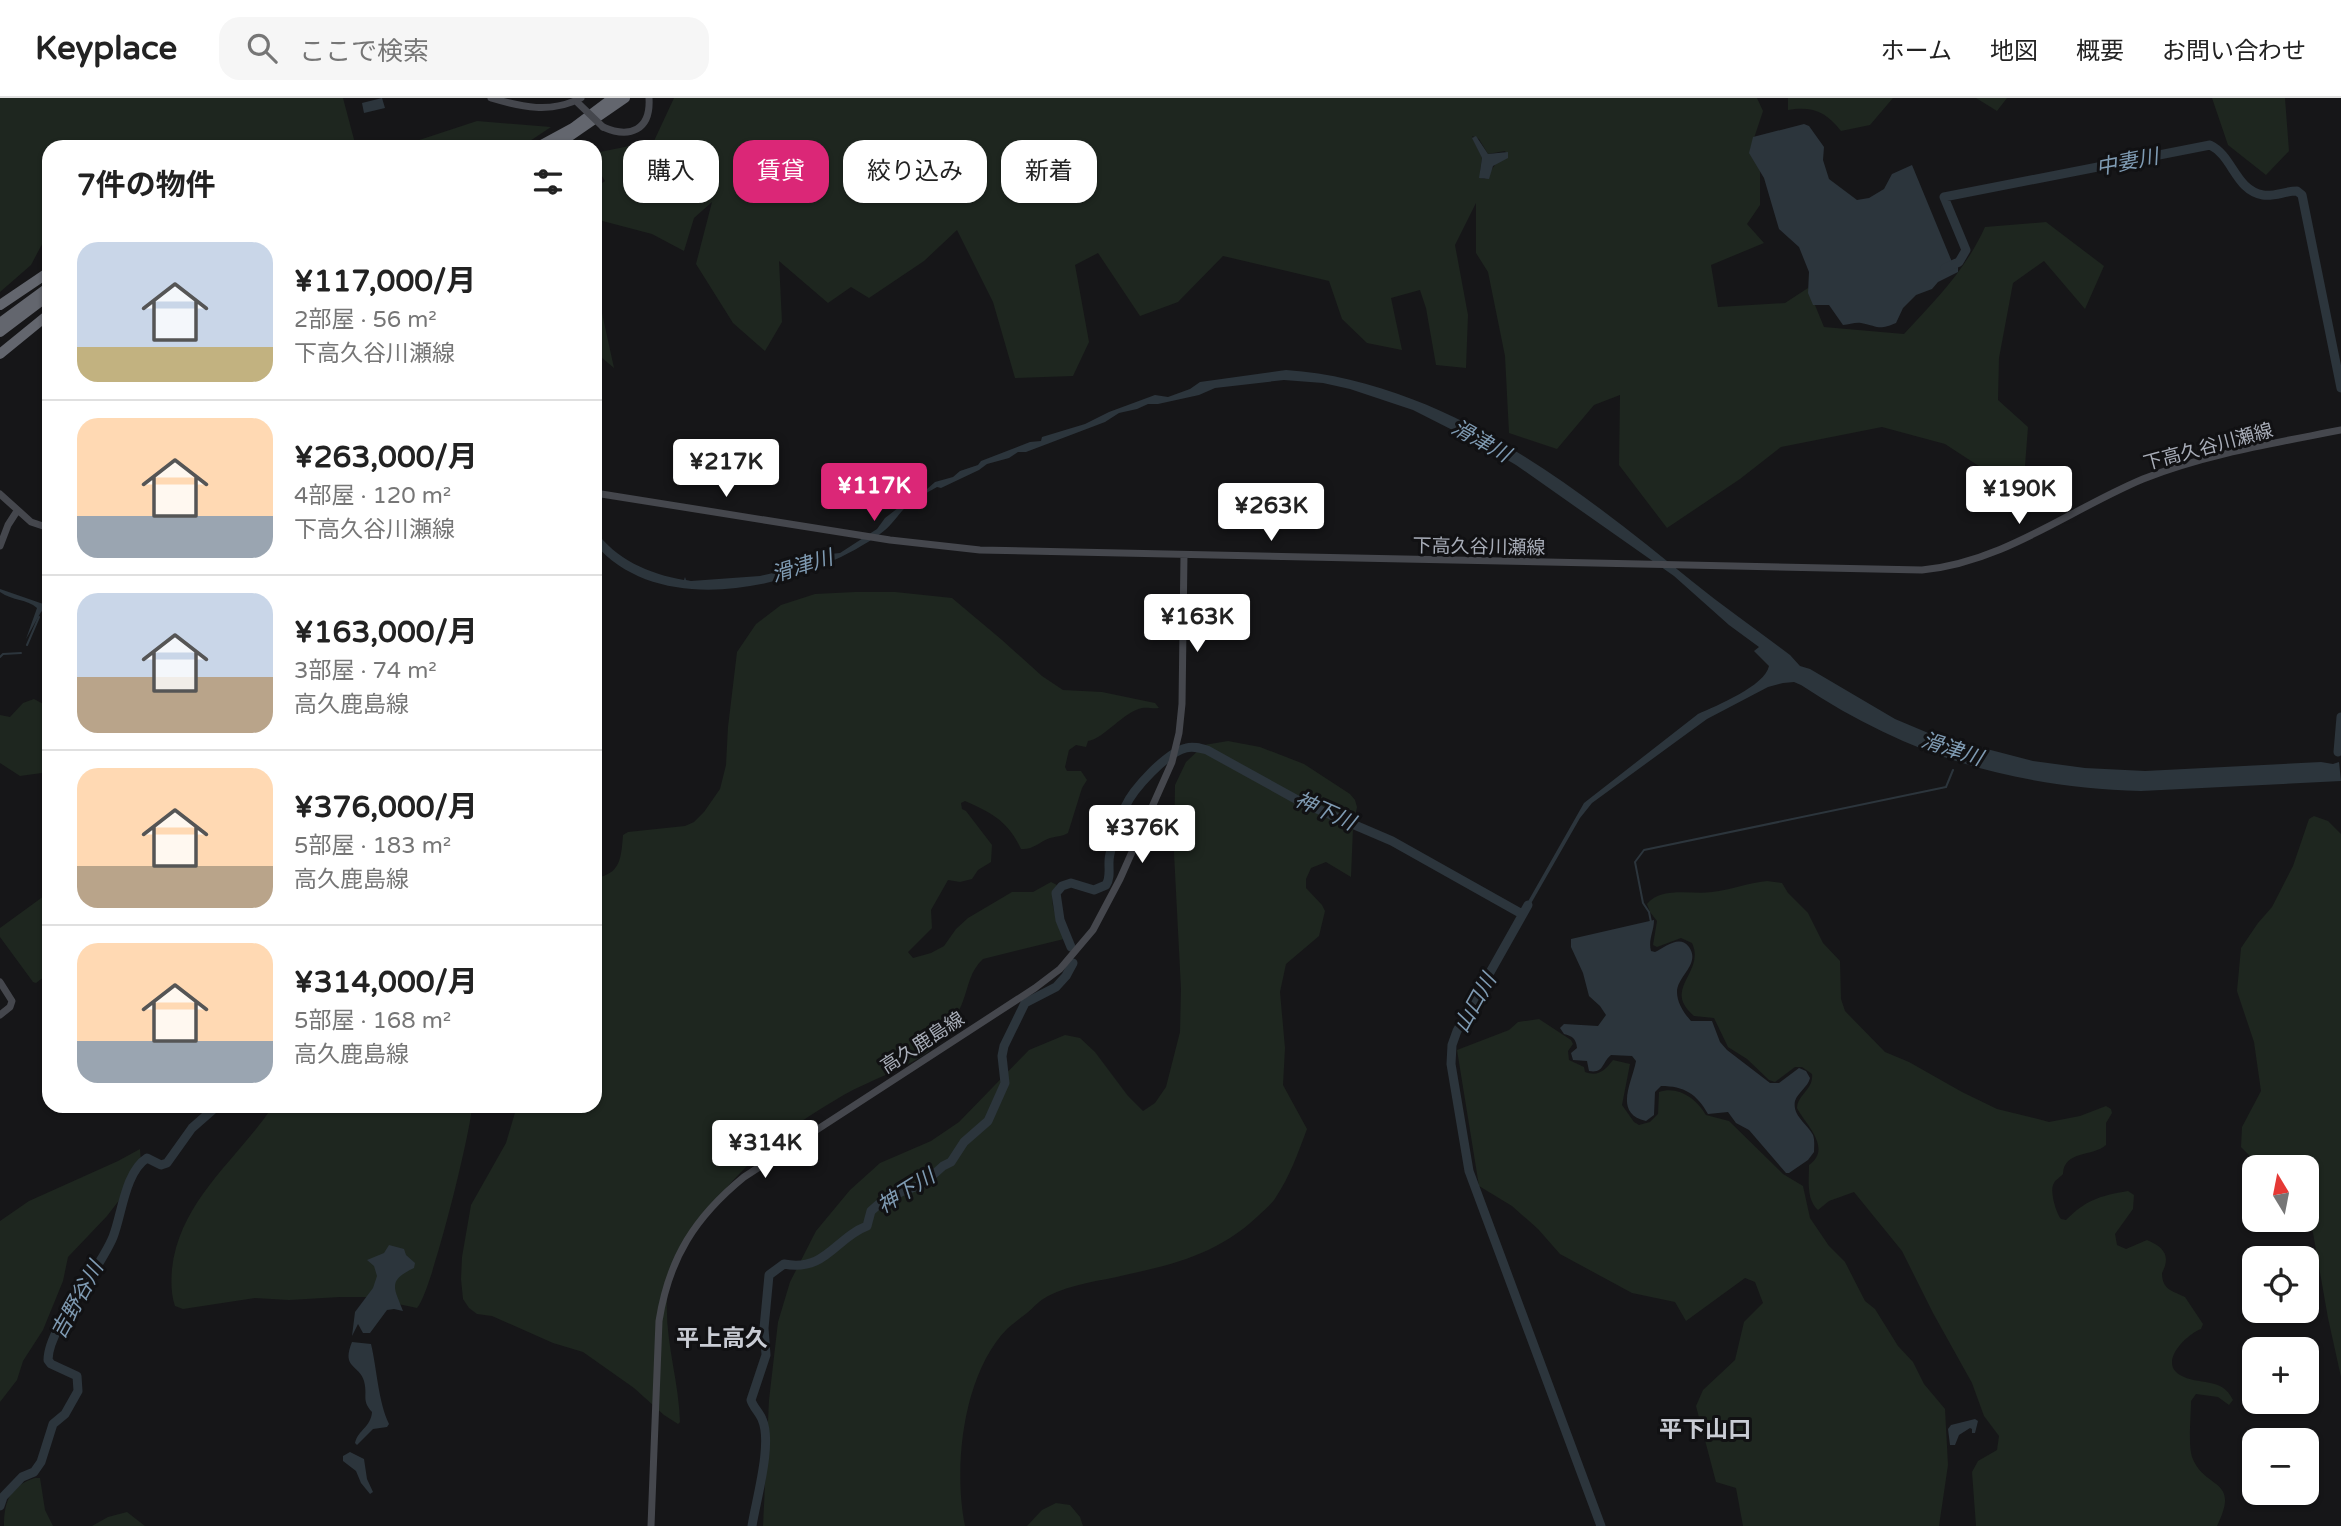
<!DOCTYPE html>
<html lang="ja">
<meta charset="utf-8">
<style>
:root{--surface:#fff;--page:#f6f6f6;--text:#222;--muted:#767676;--line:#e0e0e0;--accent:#db2777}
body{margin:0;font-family:"Varela Round","Noto Sans JP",sans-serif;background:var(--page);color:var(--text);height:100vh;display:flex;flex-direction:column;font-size:26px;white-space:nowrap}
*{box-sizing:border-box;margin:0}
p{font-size:23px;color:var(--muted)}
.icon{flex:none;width:38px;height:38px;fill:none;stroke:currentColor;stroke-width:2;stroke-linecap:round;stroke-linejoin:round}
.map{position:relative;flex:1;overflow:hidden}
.side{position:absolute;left:42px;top:42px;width:560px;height:973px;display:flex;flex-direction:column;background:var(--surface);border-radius:21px;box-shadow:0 2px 5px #0004}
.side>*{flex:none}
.banner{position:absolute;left:623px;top:42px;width:665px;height:63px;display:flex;gap:14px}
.needle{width:46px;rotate:350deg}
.controls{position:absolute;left:2242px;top:1057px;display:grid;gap:14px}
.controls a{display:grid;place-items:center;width:77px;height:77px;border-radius:14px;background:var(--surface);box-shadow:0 2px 5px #0004;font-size:35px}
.price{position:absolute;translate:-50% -60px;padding:0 16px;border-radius:7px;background:#fff;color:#222;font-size:23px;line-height:46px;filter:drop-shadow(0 2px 4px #0008)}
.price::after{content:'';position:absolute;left:50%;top:42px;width:21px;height:16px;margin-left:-10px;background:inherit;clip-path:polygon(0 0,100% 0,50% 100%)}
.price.selected{background:var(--accent);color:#fff}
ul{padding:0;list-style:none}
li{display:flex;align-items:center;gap:21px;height:175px;padding:0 35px}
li+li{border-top:2px solid var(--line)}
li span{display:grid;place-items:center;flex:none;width:196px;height:140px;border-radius:21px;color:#555}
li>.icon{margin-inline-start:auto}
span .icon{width:84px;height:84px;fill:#fffc;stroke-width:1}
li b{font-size:30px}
h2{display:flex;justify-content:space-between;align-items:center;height:84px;padding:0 35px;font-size:30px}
.tag{padding:0 24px;border-radius:21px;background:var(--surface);box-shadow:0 2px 5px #0004;font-size:24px;line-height:63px}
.tag.selected{background:var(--accent);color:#fff}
header{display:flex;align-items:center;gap:42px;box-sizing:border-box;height:98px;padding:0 35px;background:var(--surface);border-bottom:2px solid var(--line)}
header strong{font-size:33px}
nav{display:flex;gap:38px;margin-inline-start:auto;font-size:24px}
.search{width:490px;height:63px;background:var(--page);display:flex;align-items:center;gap:18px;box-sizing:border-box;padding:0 24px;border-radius:21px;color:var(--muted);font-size:26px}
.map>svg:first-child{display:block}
.green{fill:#1e261f;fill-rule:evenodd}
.water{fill:#2c353c}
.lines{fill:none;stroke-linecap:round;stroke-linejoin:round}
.stream{stroke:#2c353c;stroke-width:2}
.river{stroke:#2c353c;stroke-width:9}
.secondary{stroke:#45474d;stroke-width:7}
.highway{stroke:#63666e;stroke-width:10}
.secondary-bridge{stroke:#45474d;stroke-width:7}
.labels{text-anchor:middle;stroke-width:6;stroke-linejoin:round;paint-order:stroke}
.street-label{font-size:19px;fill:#a8adb8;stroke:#111113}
.water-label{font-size:21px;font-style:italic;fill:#7f9bb3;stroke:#111113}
.quarter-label{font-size:23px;font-weight:bold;fill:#c9ccd4;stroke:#111113}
</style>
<header>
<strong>Keyplace</strong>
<div class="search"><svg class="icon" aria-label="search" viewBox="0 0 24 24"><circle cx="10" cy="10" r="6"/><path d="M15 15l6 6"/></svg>ここで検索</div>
<nav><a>ホーム</a><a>地図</a><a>概要</a><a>お問い合わせ</a></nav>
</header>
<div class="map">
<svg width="2341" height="1428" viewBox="0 0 2341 1428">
<rect width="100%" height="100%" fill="#161618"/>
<path class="green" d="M0,0h343l13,49h-307v84l-18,34 -31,27z
M674,0h1083l6,13 -13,39 10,18v37l-13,19 17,19 -53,22 7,42 67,-4 23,-15 16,39 80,7c32,-35 61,-63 81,-107l61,-5 58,44 -19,43 -41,-48 -31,22 -14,75 -1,42 30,27 -3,39 -14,21 -66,-43 -63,-17 -101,20 -41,32 -73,49 -48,-63 1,-70 -26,10 -37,44 -48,-16 -4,-77 -17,-84 -12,-19v-50l-21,42 13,70 -2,53 -30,-3 -10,-57 -6,-18 -29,8 11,52 -35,-7 -25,-24 -13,-38 -106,-25 -45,46 -38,14 -42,-63 -23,12 14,77 -16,34 -58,2 -22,-76 -36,-72 -33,31 -55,37 -18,-11 -23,16 -49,-42 3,61 -17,29 -32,-28 -37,-59 16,-62 -18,16 -10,33 -32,-17 -57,-15v-31l10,-7 -10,-16v-12l59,-12zM1472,38l7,3 9,15 17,-3 3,5 -11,6 -12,17 -4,-1 -1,-7 2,-13z
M1788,0h105l-23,27 -29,6c-15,-19 -28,-25 -53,-21z
M1976,0h31l-10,13z
M2212,0h73l4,53 -23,24 -38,-30z
M477,23l74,6 -30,20h-123z
M595,183l19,87 -19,-16z
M855,494h40l57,6 50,42 40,36 21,14 39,2 53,11 4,5c-7,1 -11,-1 -17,0 -19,4 -37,30 -54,33l-2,6 -10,-2 -7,5 -4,17 2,4h14l6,9 -5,8 -14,45c-7,4 -11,3 -18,5 -11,4 -17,12 -29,11 -13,-28 -29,-36 -56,-48l-4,2 1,6 4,2 26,34 -1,17 -13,8 -6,9 -12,3 -12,-2 -17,30 1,18 -24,24 5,6 18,-5 13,-7 12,-17 12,-11 44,-26h21l18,-10 6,3c-12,19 3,36 7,54l-81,20c-13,12 -14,26 -20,42 -5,14 -18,34 -28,45 -23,22 -70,35 -98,53 -28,17 -59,36 -82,59 -35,34 -85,91 -88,142 -2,41 12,81 13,122l-2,2 -14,-9 -30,-27 -51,-36 -30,-9 -61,-27 -15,-2 -8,-6 -6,-9 -2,-20 1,-22 9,-52 35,-62 11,-37h78v-228c26,-4 26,-20 28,-43l5,-3 57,-6 9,-4 10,-10 16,-23 6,-24 2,-38 9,-75 19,-28 25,-19 34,-11z
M34,601l15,8v65l-29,4 -20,-13v-48l10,2 13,-14z
M1228,643l32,6 44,17 46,30 5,6 2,7 -4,21 -2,49 -25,-15 -15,6 -5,11v9l16,17 3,6 -6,25 -33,28 -6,28 5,56 -2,37 24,44c-9,24 -17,47 -31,68 -4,7 -12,13 -18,19 -39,37 -82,48 -133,59 -25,6 -54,9 -77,21 -8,4 -14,11 -21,17 -6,5 -14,10 -20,16 -44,45 -54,138 -42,197h-202l6,-126 9,-78 12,-40 26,-51 34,-41 30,-27 51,-22 28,-19 70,-72 36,-15 15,3 15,14 33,44 15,15 12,-8 11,-16 14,-55 1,-43 -7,-136 1,-68 11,-23 18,-17z
M2314,718l14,5 13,13v543l-13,-59 -15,-85 -6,-17 -1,-49h-45l-20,-20 1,-20 19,-36 -7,-49 -17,-51 4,-43 17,-25 14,-16 21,-41 16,-47z
M1767,783l15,2 6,10 20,20 15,30 17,18 1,38 4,12 40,41 24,10 53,30 35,17 41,10 11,3 31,-6 26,-10 5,3 1,4 -6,10v22c-13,12 -42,5 -43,29 -2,3 -7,5 -9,9 -5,7 2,30 7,36l5,1c20,-20 33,-24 62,-29l6,4 -1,14 -18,25 2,11 9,4 21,-9c17,7 24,16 15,33 0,17 11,18 23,24l18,27 -2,5c-14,5 -43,33 -21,46 18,11 42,1 53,25l-4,5 -11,-8 -22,-3 -5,7c0,15 -3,43 1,56 13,34 49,20 25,69h-241l-4,-54 6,-11 19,-11 2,-14 -15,-20 -12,-33 -39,-70 -31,-62 -48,-59 -25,9 -11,9c-12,-11 -9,-30 -9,-45 24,-17 -4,-41 -12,-57 1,-14 17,-19 15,-34l-10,-7h-7l-20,15 -6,-2 -22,-21 -19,-12 -14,-29 -20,-2c-33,-28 12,-43 -2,-73l-11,-5 -24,9 -4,-2 4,-24 -7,-9 -3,-8c15,-18 45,-9 65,-12 18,-2 36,-9 55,-11z
M44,798l5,8v69l-13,10 -3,-1 -33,-45v-9z
M1539,921l32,21 2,4 -5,7 1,9 15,7 1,5c14,5 20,-2 28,-12l17,4 -8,41 12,17 5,3 11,-3 8,-8 1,-22c19,-7 38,7 47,23l23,6 54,53 20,12 7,32 19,28 16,16 20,39 10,8 23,37 15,16 11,22 21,25 3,56 -9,61h-196l-7,-38 -20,-6 -20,-76 7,-16 32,-30 9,-38 19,-19 -8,-21 -10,-4 -59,43 -11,-19 -43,-9 -72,-39 -22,-25 -26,-23 -33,-20 -22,-136 52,-20 9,-8z
M273,1008h199c-1,26 -41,188 -55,202l-52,-11h-25l-51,3 -34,-2 -72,11 -8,-3c-4,-11 -4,-25 -3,-37 8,-69 65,-109 101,-163z
M140,1051l1,15 -14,26 -20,26 -39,41 -5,24 -20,49 -20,31 -6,19 -17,22v-181l29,-20 89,-40z
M35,1380h5l5,32 8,16h-49c0,-25 6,-40 31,-48z
M1056,1405l14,2 10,12 3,9h-56l15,-16z
M127,1414l18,14h-53l16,-9z"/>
<path class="water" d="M382,0l3,10 -21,5 -2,-10z
M1804,26l5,2 15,21 -1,13 6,19 28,21 12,-2 15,-9 8,-15 20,-9 40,97 6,3v7l-20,10 -6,7 -16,6 -13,13 -7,15c-18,8 -18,3 -35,0 -6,-1 -12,2 -18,2l-14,-20h-16l-5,-12 1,-21 -10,-25 -20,-18 -15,-51 -15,-25 4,-16z
M1476,38l12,18 20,-2v6l-15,8 -4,13 -10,-1 3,-20 -10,-20z
M1286,272c157,11 289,116 407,212 31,25 65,49 97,73l10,11 10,3 85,50 38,16 100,26 52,7 60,3 176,-9 12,2 6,-2 2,19 -200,10c-129,-4 -233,-35 -340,-106l-7,-3 -11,1 -15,4 -61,32 -115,84 -12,15 -55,96 -3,-2 62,-109 114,-89c18,-8 67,-28 71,-48l-15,-15 5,-4 -30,-22 -55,-49 -158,-111 -34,-20 -69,-35 -63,-21 -27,-6 -39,-3 -69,8 -16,7 -41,9h-10l-11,5 -18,4 -14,9 -79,30h-8l-9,6 -22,6 -8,6 -38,18 -4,-1c-12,7 -26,14 -35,24 -7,8 -13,17 -22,23 -73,52 -218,89 -285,10v-14c20,29 54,44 89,50l1,-3 1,3 5,1 69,-5 31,-7 39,-15 10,-1 37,-24 8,-11 26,-20 8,-2 16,-14 18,-5 7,-6 18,-6 3,-4 49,-19 11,-1 1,-4 43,-13 24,-12 46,-17 13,2 22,-8 10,-7z
M0,491l49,17v6l-6,-2 -2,2 -15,27 11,-31c-10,-9 -24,-7 -37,-16z
M1654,822c0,11 -6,20 -3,31l4,1c10,-5 25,-18 34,-5 12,17 -12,29 -12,45 0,11 7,21 14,29h21l8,21 7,8 43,33h9l20,-15 7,3 4,7c-2,9 -12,14 -15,23 -3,15 13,23 18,34 2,6 1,12 1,17l-6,8 -19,13h-3l-37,-43 -13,-7 -8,-11 -20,2c-11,-20 -24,-28 -47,-28l-6,6 -1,23 -8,6c-33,-8 -14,-38 -10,-60l-4,-5 -21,-1c-9,7 -7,19 -22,16l-2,-10 -14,-1 -2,-7 6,-5c-1,-10 -5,-12 -13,-14l-4,-6 4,-4 34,2 8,-11 -6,-9 -11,-10 -6,-23 -12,-26v-8z
M389,1147l15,4 2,6 9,8 -1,5c-28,13 -19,21 -11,43l-9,-2 -7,1 -17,23h-7l-5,-9 -6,12 3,-24 18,-24 4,-12 -3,-10 -7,-6 17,-7z
M352,1244l19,2c6,25 7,57 18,80l-2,3 -14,2 -16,16 -2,-2c3,-13 16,-16 17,-31 -11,-12 -4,-16 -8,-31 -5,-17 -23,-12 -12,-39z
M1975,1321l3,2 -3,12h-3v-4l-2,-1 -11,7 -4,10h-5l-2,-16 3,-4z
M350,1354l14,7 3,20 6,13 -3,2 -9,-11 -5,-12 -13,-10v-5z"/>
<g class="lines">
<path class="stream" d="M27,547l12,-28
M0,559l3,-3 18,-1
M1651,824l-2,-10 -6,-9 -8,-41 9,-12 302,-63 7,-17"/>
<path class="river" d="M1945,170l14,-6 7,-12 -22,-53 266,-52c23,11 25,45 53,50 11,2 22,-4 34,-4l5,4 39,193
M2338,654l3,-35
M1528,807l-71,126 -5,14 -1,19 18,107 132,355
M1071,849l-11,-27 -4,-27 6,-7 9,-3 23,7 12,-5c6,-9 1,-21 4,-31 3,-16 8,-33 15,-47 8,-18 41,-54 61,-59 7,-2 14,0 21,2l94,52 91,39 130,73
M0,1408l3,-9 19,-20 12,-5 7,-10 12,-38 12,-10 13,-23 -1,-15 -26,-12 -3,-4c0,-32 51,-88 65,-123 9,-23 12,-65 34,-79l14,7 6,-2 25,-35 25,-22
M752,1428c4,-26 21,-83 10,-107 -3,-7 -9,-12 -11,-19l15,-45 -2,-27 5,-53 15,-11c42,8 51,-26 83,-38l4,-15 8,-7 22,-12 22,-8 20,-18 8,-4 13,-20 24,-21 17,-38 -3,-27 2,-10 21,-43 31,-16 10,-11 7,-13"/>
<path class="secondary" d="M491,0c30,9 60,16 90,0
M603,29c27,12 48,3 46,-29
M595,395l295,47 90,10 942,20c82,-8 147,-60 221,-91 63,-25 132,-36 198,-49
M0,396l31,28 18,6
M0,448l8,-21 9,-14
M0,884l12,19 -2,6 -10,8
M651,1428l8,-205c10,-63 36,-104 85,-144l291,-189 25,-19 33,-39 27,-51 52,-117 7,-29 3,-29 2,-149"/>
<path class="highway" d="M538,49l35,-19 40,-30
M554,49l71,-49
M0,207l49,-33
M0,225l49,-36
M0,234l49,-37
M0,256l49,-40"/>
<path class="secondary-bridge" d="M578,5l25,24"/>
</g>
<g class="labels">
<g class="street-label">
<text transform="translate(2208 348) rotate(-15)" y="7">下高久谷川瀬線</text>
<text transform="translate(1479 448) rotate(1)" y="7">下高久谷川瀬線</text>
<text transform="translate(922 944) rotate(-33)" y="7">高久鹿島線</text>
</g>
<g class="water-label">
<text transform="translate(2127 64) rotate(-11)" y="7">中妻川</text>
<text transform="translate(1481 343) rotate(29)" y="7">滑津川</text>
<text transform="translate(802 468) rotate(-17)" y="7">滑津川</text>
<text transform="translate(1952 651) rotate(18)" y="7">滑津川</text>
<text transform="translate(1325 713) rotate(24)" y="7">神下川</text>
<text transform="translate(1475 905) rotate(-61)" y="7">山口川</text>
<text transform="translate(906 1093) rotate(-32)" y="7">神下川</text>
<text transform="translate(77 1202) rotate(-61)" y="7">吉野谷川</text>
</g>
<g class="quarter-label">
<text x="722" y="1248">平上高久</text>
<text x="1705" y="1339">平下山口</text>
</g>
</g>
</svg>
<div class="controls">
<a><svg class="needle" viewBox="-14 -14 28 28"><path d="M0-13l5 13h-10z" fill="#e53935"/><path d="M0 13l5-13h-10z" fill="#767676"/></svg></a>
<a><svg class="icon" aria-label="locate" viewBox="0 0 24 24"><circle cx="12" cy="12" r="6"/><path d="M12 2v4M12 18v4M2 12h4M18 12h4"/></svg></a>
<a>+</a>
<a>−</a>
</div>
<b class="price" style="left:726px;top:401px">¥217K</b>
<b class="price selected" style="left:874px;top:425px">¥117K</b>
<b class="price" style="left:2019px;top:428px">¥190K</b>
<b class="price" style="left:1271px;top:445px">¥263K</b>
<b class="price" style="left:1197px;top:556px">¥163K</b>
<b class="price" style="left:1142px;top:767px">¥376K</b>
<b class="price" style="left:765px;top:1082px">¥314K</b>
<div class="banner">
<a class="tag">購入</a>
<a class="tag selected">賃貸</a>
<a class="tag">絞り込み</a>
<a class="tag">新着</a>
</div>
<section class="side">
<h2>7件の物件<svg class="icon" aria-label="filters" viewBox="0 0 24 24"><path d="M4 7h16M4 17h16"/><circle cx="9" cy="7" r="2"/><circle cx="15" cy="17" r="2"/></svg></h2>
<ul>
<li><span style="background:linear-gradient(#c9d6e8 75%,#c2b280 0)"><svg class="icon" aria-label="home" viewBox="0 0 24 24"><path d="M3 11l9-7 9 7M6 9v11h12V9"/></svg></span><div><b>¥117,000/月</b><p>2部屋 · 56 m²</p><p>下高久谷川瀬線</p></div></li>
<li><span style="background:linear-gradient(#ffd9b3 70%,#9aa5b1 0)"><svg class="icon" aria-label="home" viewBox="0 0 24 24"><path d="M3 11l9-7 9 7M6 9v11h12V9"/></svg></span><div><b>¥263,000/月</b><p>4部屋 · 120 m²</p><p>下高久谷川瀬線</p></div></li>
<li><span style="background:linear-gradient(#c9d6e8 60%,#b9a48a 0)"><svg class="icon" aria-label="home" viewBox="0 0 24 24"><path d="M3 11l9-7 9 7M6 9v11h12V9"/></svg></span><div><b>¥163,000/月</b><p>3部屋 · 74 m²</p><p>高久鹿島線</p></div></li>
<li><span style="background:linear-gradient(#ffd9b3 70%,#b9a48a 0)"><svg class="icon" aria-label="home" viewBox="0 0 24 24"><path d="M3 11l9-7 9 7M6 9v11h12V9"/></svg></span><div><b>¥376,000/月</b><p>5部屋 · 183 m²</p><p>高久鹿島線</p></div></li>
<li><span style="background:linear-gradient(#ffd9b3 70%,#9aa5b1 0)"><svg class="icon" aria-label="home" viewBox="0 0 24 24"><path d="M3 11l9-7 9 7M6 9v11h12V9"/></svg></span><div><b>¥314,000/月</b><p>5部屋 · 168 m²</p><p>高久鹿島線</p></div></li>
</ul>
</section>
</div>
